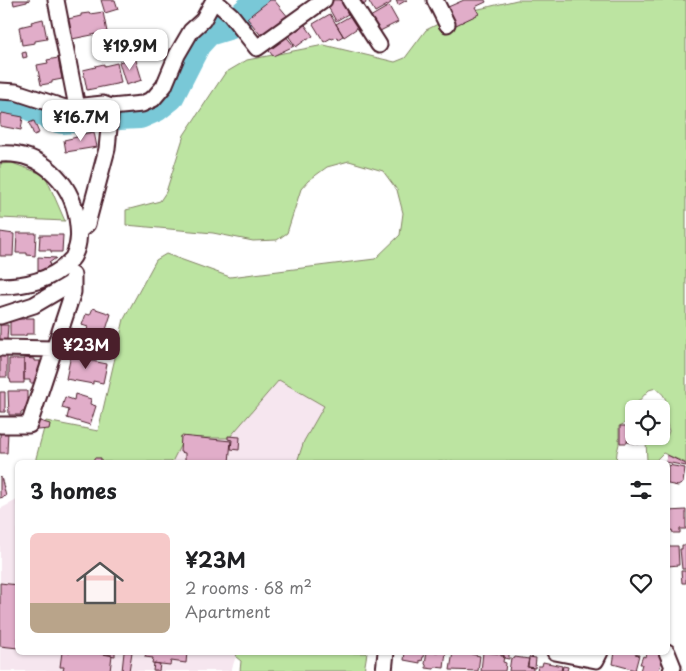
<!DOCTYPE html>
<meta charset="utf-8">
<style>
:root{--surface:#fff;--page:#f2f2f2;--text:#202124;--muted:#757577;--line:#e0e0e0;--accent:#4a1f2b}
body{margin:0;font-family:"Playpen Sans",sans-serif;background:var(--page);color:var(--text);height:100vh;display:flex;flex-direction:column;font-size:19px;white-space:nowrap}
*{box-sizing:border-box;margin:0}
p{font-size:16px;color:var(--muted)}
.icon{flex:none;width:28px;height:28px;fill:none;stroke:currentColor;stroke-width:2;stroke-linecap:round;stroke-linejoin:round}
.map{position:relative;flex:1;overflow:hidden}
.drawer{position:absolute;left:15px;top:460px;width:655px;height:195px;display:flex;flex-direction:column;background:var(--surface);border-radius:8px;box-shadow:0 1px 4px #0004}
.drawer>*{flex:none}
.buttons{position:absolute;left:625px;top:400px;display:grid;gap:10px}
.buttons a{display:grid;place-items:center;width:45px;height:45px;border-radius:8px;background:var(--surface);box-shadow:0 1px 4px #0004;font-size:25px}
.price{position:absolute;translate:-50% -42px;padding:0 11px;border-radius:10px;background:#fff;color:#222;font-size:16px;line-height:32px;filter:drop-shadow(0 1px 2px #0008)}
.price::after{content:'';position:absolute;left:50%;top:30px;width:15px;height:11px;margin-left:-8px;background:inherit;clip-path:polygon(0 0,100% 0,50% 100%)}
.price.selected{background:var(--accent);color:#fff}
ul{padding:0;list-style:none}
li{display:flex;align-items:center;gap:15px;height:125px;padding:0 15px}
li+li{border-top:1px solid var(--line)}
li span{display:grid;place-items:center;flex:none;width:140px;height:100px;border-radius:8px;color:#555}
li>.icon{margin-inline-start:auto}
span .icon{width:60px;height:60px;fill:#fffc;stroke-width:1}
li b{font-size:21px}
h2{display:flex;justify-content:space-between;align-items:center;height:60px;padding:0 15px;font-size:21px}
.map>svg:first-child{display:block}
.built{fill:#f6e6ef}
.green{fill:#bce4a1;stroke:#838266}
.lines{fill:none;stroke-linecap:round;stroke-linejoin:round}
.river{stroke:#79c8d7;stroke-width:28}
.building{fill:#e1adc9;stroke:#4a1f2b}
.minor-casing{stroke:#4a1f2b;stroke-width:19}
.minor{stroke:#fff;stroke-width:15}
</style>
<div class="map">
<svg width="686" height="671" viewBox="0 0 686 671">
<rect width="100%" height="100%" fill="#fff"/>
<filter id="ink" filterUnits="userSpaceOnUse"><feTurbulence type="fractalNoise" baseFrequency=".02" numOctaves="2"/><feDisplacementMap in="SourceGraphic" scale="10" xChannelSelector="R" yChannelSelector="G"/><feConvolveMatrix kernelMatrix="1 2 1 2 8 2 1 2 1" color-interpolation-filters="sRGB"/></filter>
<g filter="url(#ink)">
<path class="built" d="M279,380l46,26 -21,35 -7,21h-125l12,-24 45,-1z
M17,500l1,152 219,1 -6,18h-231v-162z"/>
<path class="green" d="M517,0h169v463l-23,-10 -7,7h-9l-1,-18 21,-6 2,-5c-1,-4 -3,-9 -4,-13 -2,-15 7,-17 -9,-30l-7,2 -14,15 -2,7 1,12 -6,-2 -9,4v18l-2,8 -1,10h-319l7,-21 20,-35 -45,-26 -50,58h-45l-12,24h-136v-4l10,-37 52,10 26,-112 32,-59 10,-6 64,23 145,-18 25,-24 3,-22 -6,-23 -14,-19 -34,-10 -22,6 -19,14 -7,8 -14,44 -10,7 -24,1 -40,-8 -87,-8v-15l34,-9 6,-9 18,-57 41,-62 22,-13 77,-15 71,17 10,-4 21,-28 32,-16z
M12,163l33,12 20,46 -65,-3v-54z
M237,653v-1l130,1 -3,18h-124l1,-10 -5,-4z"/>
<g class="lines">
<path class="river" d="M0,98l20,4 31,15 11,3 35,-3 43,-2 16,-7 14,-11 27,-53 11,-12 23,-7 29,-25"/>
</g>
<path class="building" d="M13,0h17l-3,1v1l-13,3z
M101,0h14l3,9 -13,4z
M270,0h4l15,18 -26,20 -16,-20z
M330,0h13l6,10 -2,2 1,2 -12,7 -10,-18z
M359,0h6l1,3 -5,4 -4,-6z
M368,0h22l1,3 -16,9z
M396,0h11l-9,5z
M464,0h21l1,2 -11,5 4,7 -23,11 -2,-3 -3,1 -6,-12 4,-2 -1,-2z
M389,6l9,16 -20,10 -8,-15z
M103,12l4,20 -35,7 -4,-20 13,-3v-2l8,-1 1,1z
M330,14l13,22 -5,3 -1,-2 -5,2 -1,-1 -7,4 -11,-18z
M352,15l6,7 -2,2 3,3 -15,10 -8,-13z
M43,19l4,20 -12,2v2l-13,2 -3,-18 13,-3 -1,-2z
M303,22l10,14 -6,4v-1l-11,8 -9,-13z
M284,34l10,12 -21,10 -7,-9z
M26,52l1,5 -4,1 -1,-5z
M135,57l7,23 -16,5 -7,-23z
M58,58l4,21 -10,2v2l-11,2 -4,-20 11,-2 -1,-3z
M117,63l4,20 -34,7 -4,-20 13,-3 -1,-1 9,-2v2z
M2,113l21,4 -2,13 -21,-4v-11l1,1z
M34,121l5,12 -5,2 -5,-12z
M94,132l3,15 -31,5 -2,-12 13,-3v-2z
M0,232l14,2 -1,22h-13z
M17,233h19l-1,23 -8,-1v-2h-11z
M40,235h23l-1,17h-11v-2h-12z
M38,257l18,1 -7,5 1,3 -12,6z
M93,308l18,6 -7,22 -17,-6 1,-3 -6,-2 4,-11 4,1z
M24,318h10v16h-8v2h-16v-17h14z
M0,325h8l-1,15h-7z
M0,355h7v22h-7z
M71,355l21,4v2l15,3 -4,19 -10,-2v3l-27,-5z
M24,358l10,1v2h6v13h-3v9h-7v-3h-6z
M9,359h15v24h-13l-1,-4h-1z
M8,391h19v7h4l-4,14h-6v3h-12z
M0,392h5v20h-5z
M75,394l16,5 -1,5 6,2 -6,19 -23,-7 2,-8 -7,-2 3,-11 9,3z
M36,420l14,4 -1,5 -11,1 -4,-1z
M620,426h7v2h2l-2,15h-7z
M629,430h5v6h6l-1,8 -11,-2z
M0,431h8l-1,22h-7z
M181,436l50,5 -2,21h-44v-9l-5,-1z
M228,436l12,1 -1,13 -8,-1 1,-9 -4,-1z
M667,455l19,9v2l-20,-4z
M94,458h7v4h-7z
M668,465l17,3 -2,15 -5,3 -10,-2z
M1,477l5,19 -6,2v-20z
M686,510v19h-6v4h-7l-1,-3 -4,1v-20z
M682,545h4v24h-4l-2,-20h2z
M668,546h10l1,19 -11,1z
M681,571h5v12h-4z
M0,583l18,2v63l-18,-2z
M62,652h28l22,3 -2,16h-47l1,-4h-4z
M90,652h25v4z
M124,652h8l-3,19h-7z
M146,652h41l-1,11 -15,-2 -1,4 -18,-2 1,-5 -8,-1z
M405,652h20l-1,5h-1l-1,4 -2,-1v3l-16,-3z
M427,652h19l-2,16 -9,-1 -1,2 -8,-1v-3l-1,-1z
M453,652h18v2l9,2 -2,15 -28,-1z
M483,652l18,2v2h3l-1,6 3,1 -1,8h-24z
M502,652h7v7l-5,-1v-3h-2z
M615,652h20v2l4,1 -4,15 -22,-6z
M646,652h12l6,3 -5,15 3,1h-22l2,-7h-2l3,-8 2,1z
M515,657l14,2 -2,8 6,1v3h-24l2,-13 3,1z
M529,657l7,1 -1,10 -7,-1z
M543,662l19,4 -1,5h-24l1,-5h4z
M154,663l6,1 -1,7h-6z
M563,666l5,1 -1,4h-5z"/>
<g class="lines">
<g class="minor-casing">
<path id="minor" d="M56,0l21,107
M214,0l17,15 26,33 67,-48
M350,0l29,45
M435,0l12,24
M0,91l16,1 49,16 38,-4 8,3
M0,154c40,-3 70,26 77,64 2,13 3,25 -3,37 -1,4 -5,6 -7,9 -18,17 -43,22 -67,22
M79,231l8,-7 20,-75 4,-42 31,-3 11,-5 11,-13 13,-31 14,-24 12,-11 11,-20
M0,316l34,-11 39,-23v-7
M0,348l54,1
M0,425h29l44,-133v-10
M555,652l41,8 4,-8
M667,652l6,15 -2,4
M384,671l2,-19"/>
</g>
<use href="#minor" class="minor"/>
</g>
</g>
</svg>
<div class="buttons">
<a><svg class="icon" aria-label="locate" viewBox="0 0 24 24"><circle cx="12" cy="12" r="6"/><path d="M12 2v4M12 18v4M2 12h4M18 12h4"/></svg></a>
</div>
<b class="price" style="left:130px;top:71px">¥19.9M</b>
<b class="price" style="left:81px;top:142px">¥16.7M</b>
<b class="price selected" style="left:86px;top:370px">¥23M</b>
<section class="drawer">
<h2>3 homes<svg class="icon" aria-label="filters" viewBox="0 0 24 24"><path d="M4 7h16M4 17h16"/><circle cx="9" cy="7" r="2"/><circle cx="15" cy="17" r="2"/></svg></h2>
<ul>
<li><span style="background:linear-gradient(#f6c9c9 70%,#b9a48a 0)"><svg class="icon" aria-label="home" viewBox="0 0 24 24"><path d="M3 11l9-7 9 7M6 9v11h12V9"/></svg></span><div><b>¥23M</b><p>2 rooms · 68 m²</p><p>Apartment</p></div><svg class="icon" aria-label="heart" viewBox="0 0 24 24"><path d="M12 20l-8-8c-3-5 5-10 8-4 3-6 11-1 8 4z"/></svg></li>
</ul>
</section>
</div>
